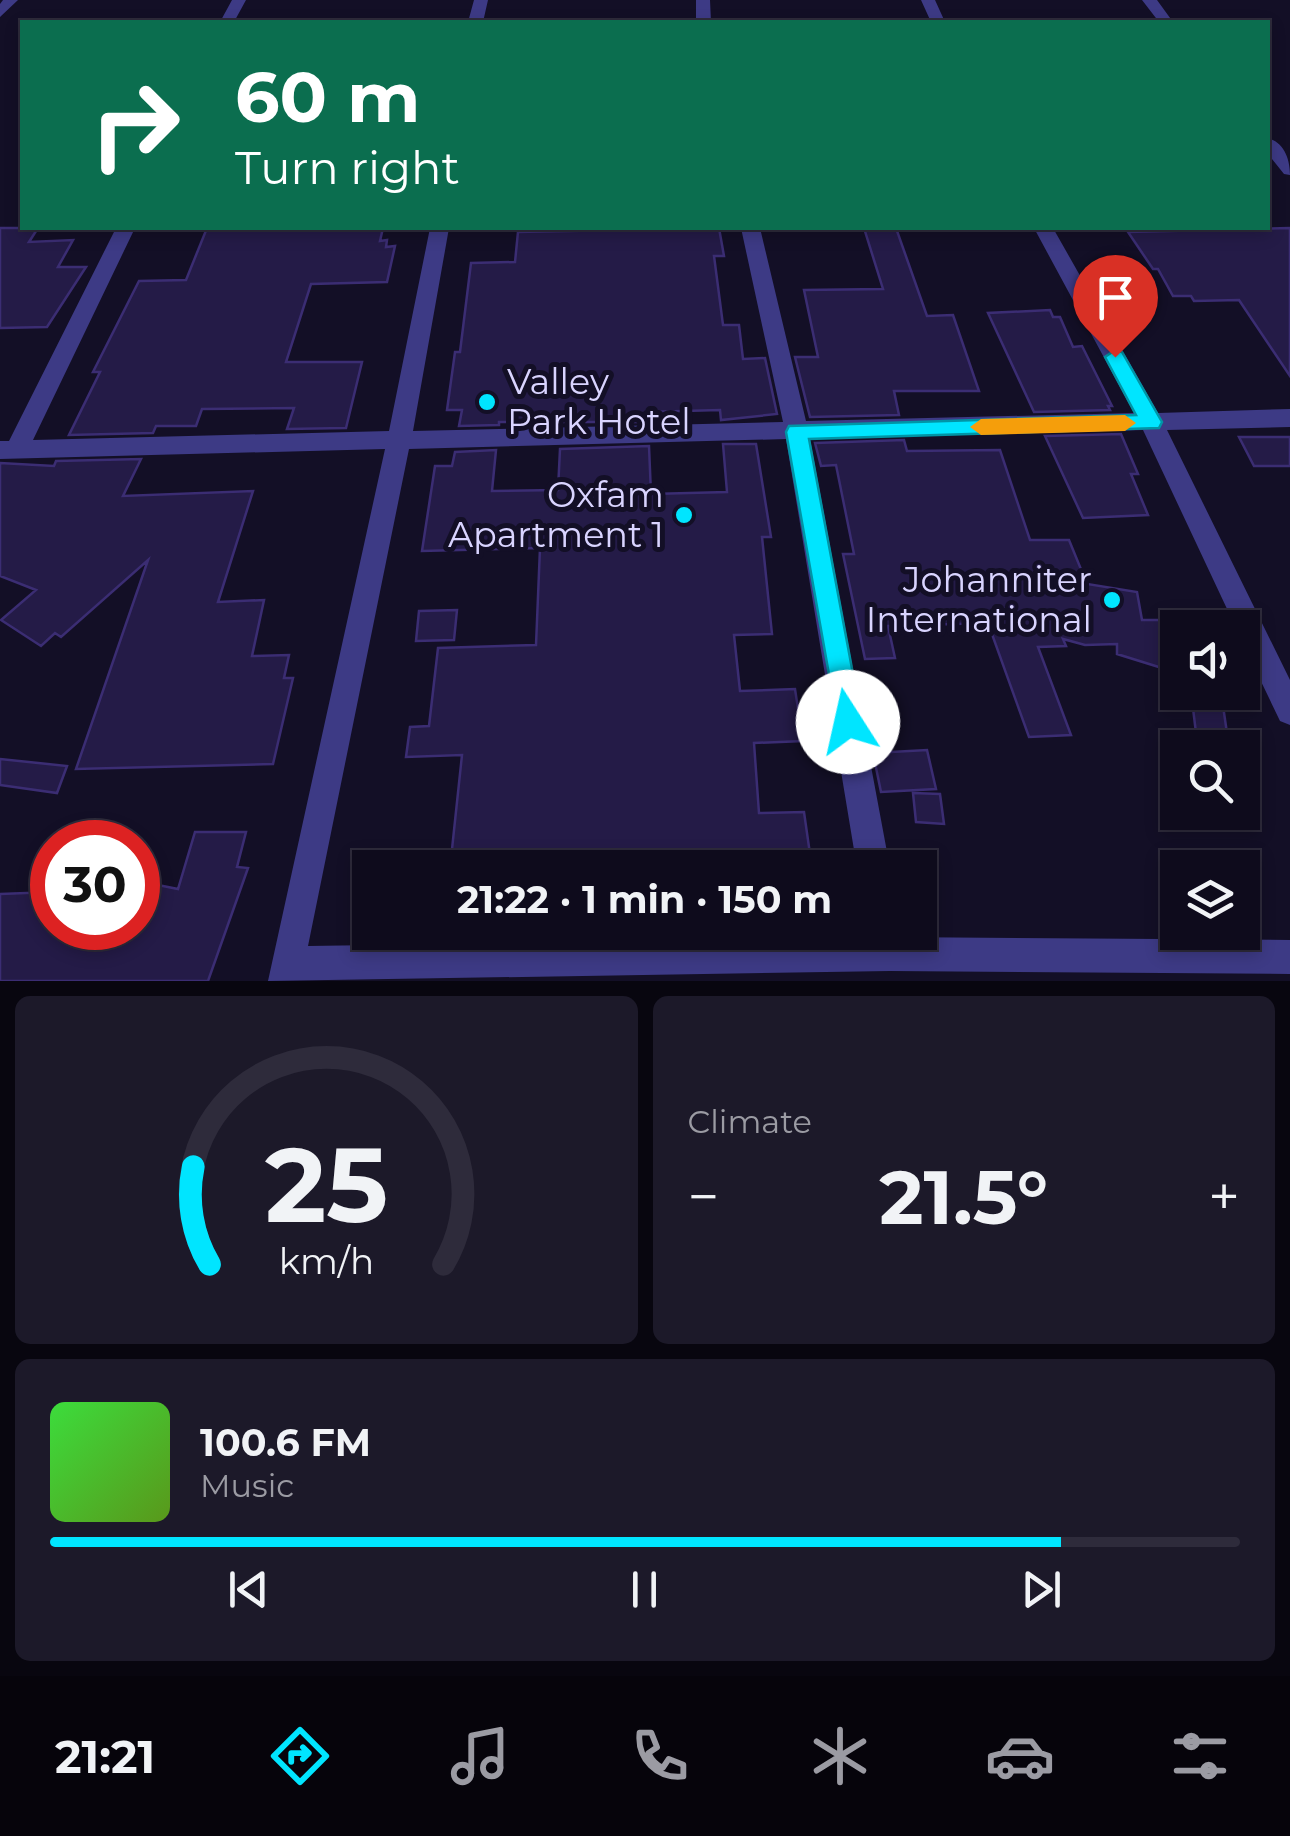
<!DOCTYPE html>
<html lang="en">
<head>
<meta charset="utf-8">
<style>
	body { margin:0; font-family:Montserrat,sans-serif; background:#1c1929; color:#f1f3f6; height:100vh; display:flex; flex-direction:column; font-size:38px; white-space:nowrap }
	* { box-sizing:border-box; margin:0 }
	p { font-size:32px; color:#9b9ba3 }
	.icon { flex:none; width:55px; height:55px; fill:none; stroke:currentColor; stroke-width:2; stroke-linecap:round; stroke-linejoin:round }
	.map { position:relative; height:981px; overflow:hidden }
	.details { display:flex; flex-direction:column; gap:15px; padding:15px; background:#08060f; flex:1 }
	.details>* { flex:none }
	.hud { position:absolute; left:20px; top:20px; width:1250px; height:210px; border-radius:0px; box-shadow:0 5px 15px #0003,0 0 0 2px #2e2b3b; background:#0b6e4f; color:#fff; overflow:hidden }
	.controls { position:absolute; left:1160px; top:610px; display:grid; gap:20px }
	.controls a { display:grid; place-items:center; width:100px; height:100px; border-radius:0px; background:#0e0b1c; box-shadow:0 5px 15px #0003,0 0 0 2px #2e2b3b; font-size:50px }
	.speed { position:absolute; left:30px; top:820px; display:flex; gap:20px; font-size:50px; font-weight:700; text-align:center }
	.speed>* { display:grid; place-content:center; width:130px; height:130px; border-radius:50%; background:#0e0b1c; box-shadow:0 5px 15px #0003,0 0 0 2px #2e2b3b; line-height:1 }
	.speed .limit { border:15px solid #d22; background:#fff; color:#111 }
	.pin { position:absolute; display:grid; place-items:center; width:85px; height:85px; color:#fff; margin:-102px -42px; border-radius:50% 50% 50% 0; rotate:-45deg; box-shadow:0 0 10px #0007 }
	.pin .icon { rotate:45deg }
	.me { position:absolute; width:110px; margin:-55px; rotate:350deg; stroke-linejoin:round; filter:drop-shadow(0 0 8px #0008) }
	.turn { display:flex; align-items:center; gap:35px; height:210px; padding:0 50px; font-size:45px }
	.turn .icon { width:130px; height:130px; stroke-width:2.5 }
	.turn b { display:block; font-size:70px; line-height:85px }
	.big { font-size:75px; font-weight:700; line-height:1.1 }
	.details .widget { flex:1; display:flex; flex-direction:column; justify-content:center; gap:15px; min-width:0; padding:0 35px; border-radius:15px; background:#1c1929 }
	.details .dial { align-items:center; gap:0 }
	.dial svg { height:260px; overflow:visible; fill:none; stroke:#2e2b3b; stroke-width:7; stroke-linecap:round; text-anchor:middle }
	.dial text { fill:#f1f3f6; stroke:none }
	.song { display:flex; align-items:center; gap:30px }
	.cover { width:120px; height:120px; border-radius:15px; background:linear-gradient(135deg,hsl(120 70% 55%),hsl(90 70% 35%)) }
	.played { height:10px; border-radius:5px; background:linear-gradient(90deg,#00e5ff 85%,#2e2b3b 85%) }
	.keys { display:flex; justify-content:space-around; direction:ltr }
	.heat { display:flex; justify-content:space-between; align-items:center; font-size:55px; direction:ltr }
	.details .tiles { flex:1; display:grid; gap:15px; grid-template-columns:1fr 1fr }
	.widget:last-child { grid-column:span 2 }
	.trip { position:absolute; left:352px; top:850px; width:585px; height:100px; border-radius:0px; background:#0e0b1c; box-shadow:0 5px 15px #0003,0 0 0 2px #2e2b3b; font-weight:700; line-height:100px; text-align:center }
	.menu { display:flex; height:160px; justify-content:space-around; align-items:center; background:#06040b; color:#9b9ba3 }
	.menu .icon { width:70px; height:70px }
	.menu .current { color:#00e5ff }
	.menu b { font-size:45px; color:#f1f3f6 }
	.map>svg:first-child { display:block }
	.building { fill:#241b47; stroke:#3b2d73; stroke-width:2.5 }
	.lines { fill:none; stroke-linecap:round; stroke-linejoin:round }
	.minor { fill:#3d3a85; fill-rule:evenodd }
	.route { fill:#00e5ff; stroke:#0095a6; stroke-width:2.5 }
	.slow { fill:#f59e0b }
	.poi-dot { fill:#00e5ff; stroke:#130f26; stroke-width:4 }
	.labels { text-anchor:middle; stroke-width:10; stroke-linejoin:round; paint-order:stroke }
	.poi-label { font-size:35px; fill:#d9d4ff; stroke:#130f26; text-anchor:end }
</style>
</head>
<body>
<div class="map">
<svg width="1290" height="981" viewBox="0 0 1290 981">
	<rect width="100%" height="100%" fill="#130f26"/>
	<path class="building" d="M0 228H38L29 242 73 240 58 267H86L47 327 0 328Z
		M207 228H383L380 241 387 240 386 247 395 246 387 282 311 284 286 362H362L346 428 287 429 294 408 202 409 196 426H156L153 433 69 435 100 372H93L139 281 186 280Z
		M719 228 724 256H714L723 325H739L743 359 765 358 777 414 721 420 720 410 647 412 648 422H499V425L459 426 462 410H447L455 352H460L471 263 515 262 518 232Z
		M864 228H896L927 316 953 315 979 391H894L899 415 810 417 795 357H818L804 290 883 289Z
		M1290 228V376L1239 300 1194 301 1191 296H1173L1158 269H1153L1128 232Z
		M1050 310 1053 317H1060L1073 347 1082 346 1112 406H1108L1110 410 1034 412 988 313Z
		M1121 434 1138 474H1131L1148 515 1083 518 1045 436Z
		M1239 437H1290V466H1254Z
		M904 440 907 451 1000 450 1030 540H1069L1087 584 1137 592 1142 620H1178V673L1117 654V644L1085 645 1063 639 1066 646 1038 647 1071 735 1029 737 988 623 888 626 895 658 865 659 843 554H854L836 465 821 466 815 443Z
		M723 444H756L771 537H762L772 634 734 635 740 691 795 689 803 741 754 743 759 813 804 812 812 868H450L462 755 406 757 410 727 429 726 438 648 536 645 540 548 422 551 435 466H452L455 452 496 450 492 491 558 490 560 449 649 446 651 494 727 492Z
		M141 459 123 496 253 491 218 602 264 600 252 656 289 655 284 678H293L273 764 76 769 148 560 61 637 55 633 41 646 1 620 36 590 0 576V463L54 466 56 461Z
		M457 610 454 640 416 641 419 611Z
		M1222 699 1228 740 1196 733 1192 700Z
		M927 750 936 789 881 792 873 753Z
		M0 759 67 766 57 793 0 785Z
		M913 793 940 794 944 824 916 822Z
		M195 832H246L237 867 248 868 208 981H0V894L52 892V928H138V881L178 889Z"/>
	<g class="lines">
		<path class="minor" d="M3 0H18L0 17V4Z
			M232 0H246L234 22H220Z
			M474 0H488L483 22H468Z
			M696 0H710L711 22H696Z
			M921 0H935L945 22H931Z
			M1142 0H1157L1173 22H1159Z
			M1268 138C1285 143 1290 160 1290 175L1284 174 1268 154Z
			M116 228H135L33 440 389 431 430 228H449L413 431 783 422 741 228H760L806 421 1134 413 1034 228H1053L1158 413 1290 409V427L1167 430 1290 680V725L1280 721 1242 642V628H1236L1143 430 810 439 890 868H857L786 439 409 449 308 946 890 937 1290 940V974L890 971 268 981 385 449 0 459V441H9Z"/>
	</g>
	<path class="route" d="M1115 350 1122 352 1162 422 1159 428 809 439 862 722 858 731 848 735 839 731 786 432 789 426 1136 415 1105 357Z"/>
	<path class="slow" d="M1125 415 1136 423 1125 431 981 435 970 427 981 419Z"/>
	<g class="poi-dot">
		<circle cx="487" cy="402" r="10"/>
		<circle cx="684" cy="515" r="10"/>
		<circle cx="1112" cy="600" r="10"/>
	</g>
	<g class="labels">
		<g class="poi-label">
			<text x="507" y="394" text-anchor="start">Valley<tspan x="507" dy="40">Park Hotel</tspan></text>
			<text x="664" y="507">Oxfam<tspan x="664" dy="40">Apartment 1</tspan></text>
			<text x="1092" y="592">Johanniter<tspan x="1092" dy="40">International</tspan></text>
		</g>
	</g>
</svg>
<div class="controls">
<a><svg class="icon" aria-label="sound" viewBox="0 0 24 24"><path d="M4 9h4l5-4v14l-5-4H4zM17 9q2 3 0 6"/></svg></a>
<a><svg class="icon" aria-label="search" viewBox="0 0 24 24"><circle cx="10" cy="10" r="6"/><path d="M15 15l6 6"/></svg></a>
<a><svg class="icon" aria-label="layers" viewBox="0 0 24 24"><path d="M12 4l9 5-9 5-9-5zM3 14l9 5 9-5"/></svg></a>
</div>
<div class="speed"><div class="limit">30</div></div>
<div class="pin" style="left:1115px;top:357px;background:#d93025"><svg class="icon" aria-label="arrive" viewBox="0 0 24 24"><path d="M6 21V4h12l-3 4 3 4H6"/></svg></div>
<svg class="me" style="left:848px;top:722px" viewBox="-20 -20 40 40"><circle r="19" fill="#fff"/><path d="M0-13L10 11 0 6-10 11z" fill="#00e5ff"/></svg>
<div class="trip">21:22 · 1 min · 150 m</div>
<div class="hud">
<div class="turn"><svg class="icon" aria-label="right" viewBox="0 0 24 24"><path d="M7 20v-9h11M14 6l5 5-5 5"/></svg><div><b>60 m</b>Turn right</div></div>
</div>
</div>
<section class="details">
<div class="tiles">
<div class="widget dial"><svg viewBox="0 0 100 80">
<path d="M14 69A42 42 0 1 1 86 69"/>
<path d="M14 69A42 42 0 0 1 9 39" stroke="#00e5ff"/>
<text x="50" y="56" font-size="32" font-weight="700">25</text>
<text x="50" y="72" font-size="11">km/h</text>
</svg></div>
<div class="widget"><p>Climate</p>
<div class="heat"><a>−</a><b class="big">21.5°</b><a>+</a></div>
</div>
<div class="widget">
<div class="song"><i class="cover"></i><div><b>100.6 FM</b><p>Music</p></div></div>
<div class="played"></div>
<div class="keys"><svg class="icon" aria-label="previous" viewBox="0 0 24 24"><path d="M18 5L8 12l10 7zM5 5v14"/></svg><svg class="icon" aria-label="pause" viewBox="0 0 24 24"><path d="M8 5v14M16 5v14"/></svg><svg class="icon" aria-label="next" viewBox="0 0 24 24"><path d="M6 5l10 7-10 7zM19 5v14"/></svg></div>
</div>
</div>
</section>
<nav class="menu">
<b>21:21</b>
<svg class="icon current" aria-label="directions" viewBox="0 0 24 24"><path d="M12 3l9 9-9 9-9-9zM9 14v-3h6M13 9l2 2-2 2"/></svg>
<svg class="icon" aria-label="music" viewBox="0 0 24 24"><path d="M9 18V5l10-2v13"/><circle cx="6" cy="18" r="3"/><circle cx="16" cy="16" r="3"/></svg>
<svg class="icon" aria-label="phone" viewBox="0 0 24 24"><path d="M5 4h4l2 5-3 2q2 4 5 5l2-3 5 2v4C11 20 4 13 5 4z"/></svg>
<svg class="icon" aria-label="climate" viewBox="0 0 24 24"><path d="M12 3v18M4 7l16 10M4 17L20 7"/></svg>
<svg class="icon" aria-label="car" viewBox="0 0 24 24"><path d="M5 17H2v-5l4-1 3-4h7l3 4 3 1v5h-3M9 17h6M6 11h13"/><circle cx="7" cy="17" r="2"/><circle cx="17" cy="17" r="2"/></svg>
<svg class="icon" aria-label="filters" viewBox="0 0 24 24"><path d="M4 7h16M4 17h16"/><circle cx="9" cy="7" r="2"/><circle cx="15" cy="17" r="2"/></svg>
</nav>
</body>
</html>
